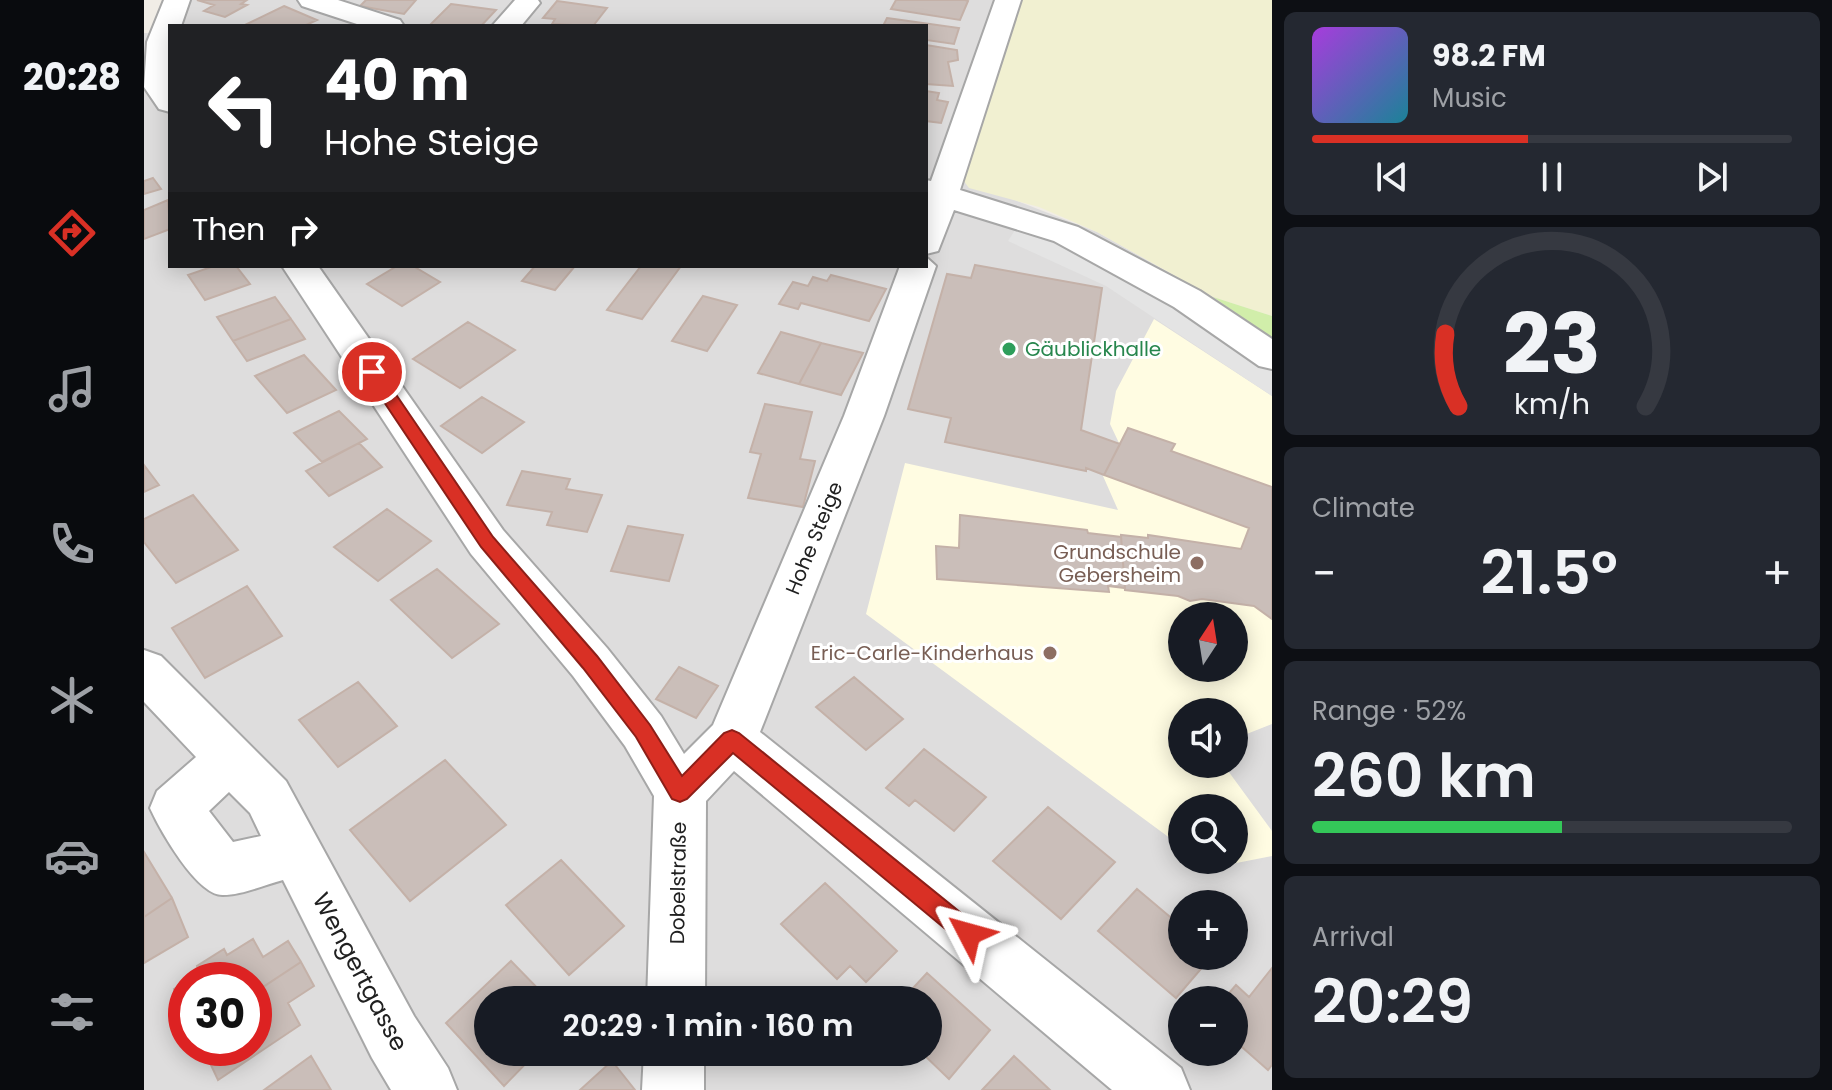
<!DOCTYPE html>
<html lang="en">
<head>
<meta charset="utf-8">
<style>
	body { margin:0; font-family:Poppins,sans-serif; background:#242831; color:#f1f3f6; height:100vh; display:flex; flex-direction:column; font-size:30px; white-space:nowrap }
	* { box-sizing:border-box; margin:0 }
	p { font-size:26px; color:#9ea1a6 }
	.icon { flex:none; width:44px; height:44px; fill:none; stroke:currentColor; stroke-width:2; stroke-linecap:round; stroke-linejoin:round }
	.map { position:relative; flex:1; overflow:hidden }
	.drawer { display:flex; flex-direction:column; gap:12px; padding:12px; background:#0d0f14; width:560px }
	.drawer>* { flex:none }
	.hud { position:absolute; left:24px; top:24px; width:760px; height:244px; border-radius:0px; box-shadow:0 4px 20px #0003; background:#202124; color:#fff; overflow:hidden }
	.needle { width:52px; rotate:12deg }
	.fabs { position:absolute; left:1024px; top:602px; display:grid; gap:16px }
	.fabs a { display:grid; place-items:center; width:80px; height:80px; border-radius:50%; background:#171b24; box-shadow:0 4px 20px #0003; font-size:40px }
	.speed { position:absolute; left:24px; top:962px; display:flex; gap:16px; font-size:40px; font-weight:700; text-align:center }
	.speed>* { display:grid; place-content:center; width:104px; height:104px; border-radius:50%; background:#171b24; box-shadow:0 4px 20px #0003; line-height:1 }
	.speed .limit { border:12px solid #d22; background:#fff; color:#111 }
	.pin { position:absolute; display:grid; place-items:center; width:68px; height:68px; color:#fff; margin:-34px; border:4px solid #fff; border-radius:50%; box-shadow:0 2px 8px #0007 }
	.me { position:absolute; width:88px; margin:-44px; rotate:309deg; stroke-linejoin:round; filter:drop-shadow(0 0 6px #0008) }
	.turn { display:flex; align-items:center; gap:28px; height:168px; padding:0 24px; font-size:36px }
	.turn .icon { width:104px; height:104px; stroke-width:2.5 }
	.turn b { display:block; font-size:56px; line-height:68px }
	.then { display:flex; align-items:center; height:76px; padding:0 24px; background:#0003; gap:16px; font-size:30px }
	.big { font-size:60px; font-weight:600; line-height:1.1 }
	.drawer .tile { flex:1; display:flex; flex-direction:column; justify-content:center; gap:12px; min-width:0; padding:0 28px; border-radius:12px; background:#242831 }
	.drawer .dial { align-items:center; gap:0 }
	.dial svg { height:208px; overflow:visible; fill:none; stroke:#363941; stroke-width:7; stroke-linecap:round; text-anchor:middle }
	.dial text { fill:#f1f3f6; stroke:none }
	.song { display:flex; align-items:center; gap:24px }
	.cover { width:96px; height:96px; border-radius:12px; background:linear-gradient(135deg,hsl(280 70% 55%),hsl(190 70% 35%)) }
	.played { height:8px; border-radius:4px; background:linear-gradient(90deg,#d93025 45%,#363941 45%) }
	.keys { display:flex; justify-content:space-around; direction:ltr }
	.heat { display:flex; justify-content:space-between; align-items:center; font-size:44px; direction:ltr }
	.charge { height:12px; border-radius:6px; background:linear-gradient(90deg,#34c759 52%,#363941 0) }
	.trip { position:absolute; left:330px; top:986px; width:468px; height:80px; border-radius:40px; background:#171b24; box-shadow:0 4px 20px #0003; font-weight:600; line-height:80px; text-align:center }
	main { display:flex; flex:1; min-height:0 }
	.dock { display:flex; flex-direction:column; width:144px; justify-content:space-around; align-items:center; background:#090b0e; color:#9ea1a6 }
	.dock .icon { width:56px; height:56px }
	.dock .current { color:#d93025 }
	.dock b { font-size:36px; color:#f1f3f6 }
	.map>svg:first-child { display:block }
	.residential { fill:#dedddd; fill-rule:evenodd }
	.education { fill:#fffce2; fill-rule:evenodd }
	.farmland { fill:#f1f0d1 }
	.grass { fill:#d1eeaa }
	.parking { fill:#e4e4e4 }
	.building { fill:#cabeb9; stroke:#c4b1a8; stroke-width:2 }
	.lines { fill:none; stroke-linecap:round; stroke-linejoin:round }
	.minor-casing { stroke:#a7a7a7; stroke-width:4 }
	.minor { fill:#fff; fill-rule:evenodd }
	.route { fill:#d93025; stroke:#8d1f18; stroke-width:2 }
	.leisure-dot { fill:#2e9e5b; stroke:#fff; stroke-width:3 }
	.education-dot { fill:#8d6e63; stroke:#fff; stroke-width:3 }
	.labels { text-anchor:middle; stroke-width:6; stroke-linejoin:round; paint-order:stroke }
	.leisure-label { font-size:20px; fill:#27864d; stroke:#fff; text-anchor:start }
	.street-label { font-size:20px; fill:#202020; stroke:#fff }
	.education-label { font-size:20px; fill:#785e54; stroke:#fff; text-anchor:end }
	.near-street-label { font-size:24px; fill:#202020; stroke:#fff }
</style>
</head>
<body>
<main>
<nav class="dock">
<b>20:28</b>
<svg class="icon current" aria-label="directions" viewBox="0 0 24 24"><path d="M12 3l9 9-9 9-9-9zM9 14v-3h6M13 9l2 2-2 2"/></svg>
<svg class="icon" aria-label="music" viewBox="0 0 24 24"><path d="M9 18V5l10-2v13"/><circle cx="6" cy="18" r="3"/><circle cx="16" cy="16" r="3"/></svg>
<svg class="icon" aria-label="phone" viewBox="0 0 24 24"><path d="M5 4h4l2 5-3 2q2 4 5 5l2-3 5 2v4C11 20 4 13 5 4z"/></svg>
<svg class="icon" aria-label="climate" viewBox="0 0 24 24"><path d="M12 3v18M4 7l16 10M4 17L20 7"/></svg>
<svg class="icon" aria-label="car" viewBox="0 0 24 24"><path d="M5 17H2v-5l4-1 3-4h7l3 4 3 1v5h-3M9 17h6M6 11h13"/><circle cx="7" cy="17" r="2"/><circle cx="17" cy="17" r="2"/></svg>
<svg class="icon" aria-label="filters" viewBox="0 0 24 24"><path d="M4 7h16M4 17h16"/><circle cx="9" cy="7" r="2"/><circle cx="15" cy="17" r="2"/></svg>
</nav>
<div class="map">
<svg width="1128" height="1090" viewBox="0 0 1128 1090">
	<rect width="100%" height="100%" fill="#f1ede6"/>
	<path class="residential" d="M45 0H877L819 180 953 232 1069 297 1128 338V1090H0V33H26V266H782V26H36ZM1038 616H1090V668H1038ZM1038 712H1090V764H1038ZM1038 808H1090V860H1038ZM1038 904H1090V956H1038ZM42 980H110V1048H42ZM344 1000H784V1052H344ZM1038 1000H1090V1052H1038Z"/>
	<path class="education" d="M1010 319 1128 396V724L1090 739V712H1038V764H1079L1128 831V856L1067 868 1055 860H1090V808H1038V847L722 614 761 463 974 510 959 476 975 443 966 424 972 391ZM1038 616H1090V668H1038Z"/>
	<path class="farmland" d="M877 0H1128V316L1069 297 953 232 895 207 825 188 819 180Z"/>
	<path class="grass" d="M1069 297 1128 316V338Z"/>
	<path class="parking" d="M875 224 916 239 1035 304 1128 366V396L962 286 864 241Z"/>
	<path class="building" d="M53 0H103L97 4 103 5 81 17 60 11 70 5Z
		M222 0H272L260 14 216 6Z
		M752 0H821L824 1 816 20 747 9Z
		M413 1 463 8 449 26 408 24 411 19 399 18Z
		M307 4 352 10 337 26H285Z
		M140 6 173 20 160 26H99Z
		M743 18 815 28 810 44 782 40V26H739Z
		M782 45 813 50 814 60 804 62 809 86 782 84Z
		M782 91 795 93 793 100 804 102 797 123 782 121Z
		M9 178 17 189 0 194V181Z
		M24 200 26 229 0 239V210Z
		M831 265 958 288 937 430 976 444 960 475 942 468V471L801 442 807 418 764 409 803 274 827 278Z
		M70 266H92L106 284 61 300 44 275Z
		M253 266H269L296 282 258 306 223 284Z
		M391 266H431L411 290 378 281Z
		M497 266H537L498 319 463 310Z
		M687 275 742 289 725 321 657 303 654 309 635 304 649 282 664 286 669 277 683 281Z
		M559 296 593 305 563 351 528 341Z
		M131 297 147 319 89 341 73 317Z
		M147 319 161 339 103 361 89 341Z
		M324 322 371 350 316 388 269 359Z
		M637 332 677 343 655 384 614 373Z
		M677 343 719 353 697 395 655 384Z
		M160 355 192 390 143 413 111 376Z
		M338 397 380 422 338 453 297 426Z
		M621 404 668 412 656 459 671 461 659 507 604 498 617 454 606 452Z
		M195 411 223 439 178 462 150 433Z
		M984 428 1031 444 1027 451 1128 487V619L1110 606 1058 599 1046 601 1034 596 981 590 977 535 1004 538V535L1097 549 1105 528 960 475Z
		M215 443 238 467 185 496 162 471Z
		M0 465 15 485 0 492Z
		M378 471 426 479 422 489 458 495 443 532 403 525 408 512 363 505Z
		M49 495 94 550 32 583 0 542V519Z
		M243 509 287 541 234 581 190 547Z
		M816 515 943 530 944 533 977 537 981 588 964 586 965 592 793 579 792 546 815 548Z
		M484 526 539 535 525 581 467 571Z
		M293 569 355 624 308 658 247 600Z
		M103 586 138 636 61 678 28 628Z
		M535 667 574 686 552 718 512 699Z
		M710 677 759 719 722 750 672 707Z
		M214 682 253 726 194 767 155 720Z
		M780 749 842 797 810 831 771 800 765 806 742 788Z
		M301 760 362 825 266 901 206 830Z
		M904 807 971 862 917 919 849 861Z
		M0 852 28 898 0 917Z
		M417 860 480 926 425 975 362 905Z
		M681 883 753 951 722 982 706 966 693 979 637 924Z
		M993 889 1038 927V956H1068L1032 998 954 931Z
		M28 898 44 937 0 963V917Z
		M109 939 119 957 144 941 157 962 110 993V980H44L55 973 53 966 80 949 83 955Z
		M367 961 405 1000H344V1052H393L360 1086 302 1023Z
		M157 962 170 986 144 1003 156 1025 74 1080 59 1048H110V993Z
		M1128 968V1065L1124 1070 1090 1040V1000H1079L1092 985 1105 997Z
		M783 973 846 1030 805 1079 777 1052H784V1000H758Z
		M42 981V1013L30 989Z
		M167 1056 187 1090H120Z
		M870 1056 906 1090H838Z
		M468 1061 491 1090H436Z"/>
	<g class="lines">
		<g class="minor-casing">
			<path id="minor" d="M20 0H46L37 26H26V112L15 109 0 87 3 42Z
				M154 0H194L256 20 260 26H219L158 6Z
				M371 0H394L396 3 377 26H348Z
				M851 0H877L816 190 934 227 1056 291 1128 339V369L1115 366 1030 307 910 241 810 210 794 251 782 254V180L787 181Z
				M782 257 792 266 740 416 616 732 1037 1068 1046 1090H968L590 771 562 801 561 1000H503L510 796 481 746 429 676 327 554 138 266H174L359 530 463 648 517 716 540 754 569 725 700 416 756 266H782Z
				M0 650 17 656 142 781 270 1016 304 1068 313 1090H247L228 1058 139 880C120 885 98 895 79 895 53 896 16 830 6 808L13 791 52 757 0 702ZM85 792 106 813 117 836 89 842 65 811Z
				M500 1052H560V1090H498Z"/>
		</g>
		<use href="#minor" class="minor"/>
	</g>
	<path class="route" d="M228 366 234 368 349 537 453 656 506 725 538 776 580 733 588 730 595 733 833 926 837 934 833 942 825 946 817 942 589 753 543 799 536 802 528 799 492 737 439 668 337 547 220 372Z"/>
	<circle class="leisure-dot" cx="865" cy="349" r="8"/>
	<g class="education-dot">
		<circle cx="1053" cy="563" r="8"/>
		<circle cx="906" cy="653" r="8"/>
	</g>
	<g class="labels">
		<g class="leisure-label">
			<text x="881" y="356">Gäublickhalle</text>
		</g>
		<g class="street-label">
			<text transform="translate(670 538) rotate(-68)" y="7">Hohe Steige</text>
			<text transform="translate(534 883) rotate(-89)" y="7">Dobelstraße</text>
		</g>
		<g class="education-label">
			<text x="1037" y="559">Grundschule<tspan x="1037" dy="23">Gebersheim</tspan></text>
			<text x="890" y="660">Eric-Carle-Kinderhaus</text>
		</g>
		<g class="near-street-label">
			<text transform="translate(216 972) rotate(62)" y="8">Wengertgasse</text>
		</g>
	</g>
</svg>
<div class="fabs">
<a><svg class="needle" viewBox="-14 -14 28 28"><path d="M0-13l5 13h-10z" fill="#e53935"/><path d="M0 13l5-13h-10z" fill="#9ea1a6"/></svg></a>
<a><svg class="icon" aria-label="sound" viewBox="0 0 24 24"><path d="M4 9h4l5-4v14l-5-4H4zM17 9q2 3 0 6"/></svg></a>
<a><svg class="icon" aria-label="search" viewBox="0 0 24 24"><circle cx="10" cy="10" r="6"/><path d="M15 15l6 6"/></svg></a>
<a>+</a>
<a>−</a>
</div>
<div class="speed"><div class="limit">30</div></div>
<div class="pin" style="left:228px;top:372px;background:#d93025"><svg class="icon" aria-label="arrive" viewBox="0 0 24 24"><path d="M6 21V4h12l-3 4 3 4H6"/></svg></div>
<svg class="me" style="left:825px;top:934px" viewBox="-20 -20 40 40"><path d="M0-17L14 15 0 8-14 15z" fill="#d93025" stroke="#fff" stroke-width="4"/></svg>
<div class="trip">20:29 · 1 min · 160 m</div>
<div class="hud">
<div class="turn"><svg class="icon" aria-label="left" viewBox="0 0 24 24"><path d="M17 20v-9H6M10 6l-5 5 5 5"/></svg><div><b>40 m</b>Hohe Steige</div></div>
<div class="then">Then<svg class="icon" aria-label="right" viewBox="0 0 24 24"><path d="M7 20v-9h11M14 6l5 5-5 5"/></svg></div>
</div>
</div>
<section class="drawer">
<div class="tile">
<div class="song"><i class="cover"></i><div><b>98.2 FM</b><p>Music</p></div></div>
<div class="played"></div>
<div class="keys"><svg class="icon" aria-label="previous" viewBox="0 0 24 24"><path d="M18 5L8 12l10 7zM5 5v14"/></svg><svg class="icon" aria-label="pause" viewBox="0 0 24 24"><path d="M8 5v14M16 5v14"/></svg><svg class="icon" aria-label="next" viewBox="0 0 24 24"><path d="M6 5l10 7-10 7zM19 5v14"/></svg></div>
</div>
<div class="tile dial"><svg viewBox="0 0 100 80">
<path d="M14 69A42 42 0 1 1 86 69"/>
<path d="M14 69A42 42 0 0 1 9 41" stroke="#d93025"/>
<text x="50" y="56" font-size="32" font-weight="700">23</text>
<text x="50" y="72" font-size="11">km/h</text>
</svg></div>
<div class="tile"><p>Climate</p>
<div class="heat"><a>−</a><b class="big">21.5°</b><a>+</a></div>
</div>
<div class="tile"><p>Range · 52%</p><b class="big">260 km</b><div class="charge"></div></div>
<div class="tile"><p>Arrival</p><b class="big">20:29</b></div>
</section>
</main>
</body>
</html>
